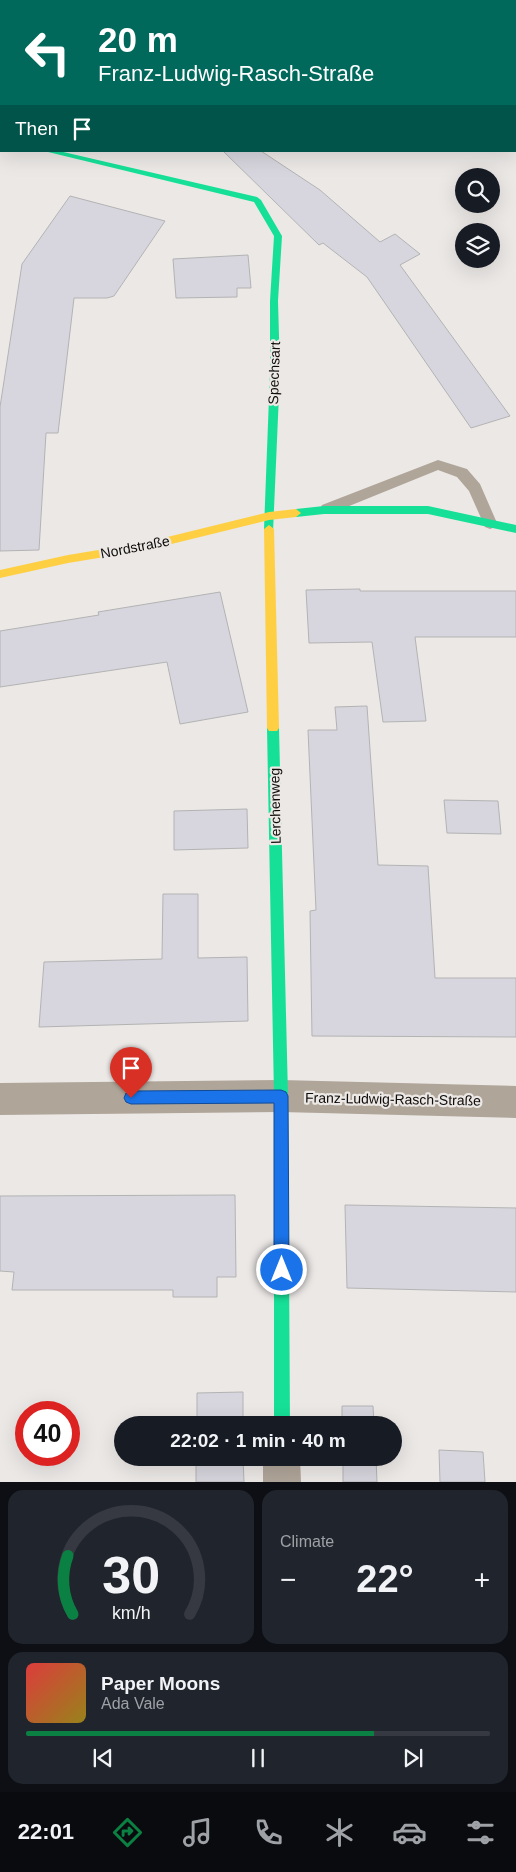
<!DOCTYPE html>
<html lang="en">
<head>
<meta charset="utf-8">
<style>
	body { margin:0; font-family:Arial,sans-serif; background:#20242c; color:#f1f3f6; height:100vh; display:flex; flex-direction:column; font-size:19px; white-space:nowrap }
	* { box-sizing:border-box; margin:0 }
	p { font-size:16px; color:#9ea1a6 }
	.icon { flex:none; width:28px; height:28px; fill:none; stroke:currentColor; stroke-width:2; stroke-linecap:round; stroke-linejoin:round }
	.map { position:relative; height:1482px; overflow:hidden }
	.drawer { display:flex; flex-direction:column; gap:8px; padding:8px; background:#0d0f14; flex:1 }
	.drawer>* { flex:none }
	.banner { position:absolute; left:0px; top:0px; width:516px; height:152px; box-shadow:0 5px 20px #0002; background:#00695c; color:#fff; overflow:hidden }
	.tools { position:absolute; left:455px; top:168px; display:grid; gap:10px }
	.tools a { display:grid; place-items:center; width:45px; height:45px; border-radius:50%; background:#171b24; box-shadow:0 5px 20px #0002; font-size:25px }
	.speed { position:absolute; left:15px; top:1401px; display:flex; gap:10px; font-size:25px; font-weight:700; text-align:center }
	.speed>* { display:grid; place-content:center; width:65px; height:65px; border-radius:50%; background:#171b24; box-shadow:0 5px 20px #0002; line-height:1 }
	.speed .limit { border:8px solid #d22; background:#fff; color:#111 }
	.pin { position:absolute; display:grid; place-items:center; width:42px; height:42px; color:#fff; margin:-51px -21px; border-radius:50% 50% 50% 0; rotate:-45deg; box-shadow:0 0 5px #0007 }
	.pin .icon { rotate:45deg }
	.me { position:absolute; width:55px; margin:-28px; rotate:0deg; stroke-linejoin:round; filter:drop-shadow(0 0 4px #0008) }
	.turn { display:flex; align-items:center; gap:18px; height:105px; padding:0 15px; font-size:22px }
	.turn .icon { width:65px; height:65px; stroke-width:2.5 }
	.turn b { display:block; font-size:35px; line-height:42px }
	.then { display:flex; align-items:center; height:48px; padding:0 15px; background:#0003; gap:10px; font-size:19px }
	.big { font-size:38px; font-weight:700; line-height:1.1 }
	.drawer .tile { flex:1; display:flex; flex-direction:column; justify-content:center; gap:8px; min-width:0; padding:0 18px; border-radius:15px; background:#20242c }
	.drawer .dial { align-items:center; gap:0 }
	.dial svg { height:130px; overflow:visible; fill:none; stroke:#363941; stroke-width:7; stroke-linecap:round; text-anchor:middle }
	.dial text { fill:#f1f3f6; stroke:none }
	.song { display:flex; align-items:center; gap:15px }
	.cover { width:60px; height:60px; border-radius:8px; background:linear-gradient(135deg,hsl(0 70% 55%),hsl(50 70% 35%)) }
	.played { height:5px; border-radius:2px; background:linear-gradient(90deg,#0b8043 75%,#363941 75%) }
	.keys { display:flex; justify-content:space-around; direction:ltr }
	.heat { display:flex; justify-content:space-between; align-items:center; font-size:28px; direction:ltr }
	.drawer .tiles { flex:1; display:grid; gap:8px; grid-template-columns:1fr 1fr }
	.tile:last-child { grid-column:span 2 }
	.trip { position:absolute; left:114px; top:1416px; width:288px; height:50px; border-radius:25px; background:#171b24; box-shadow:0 5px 20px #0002; font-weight:700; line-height:50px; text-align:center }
	.dock { display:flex; height:80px; justify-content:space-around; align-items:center; background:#090b0e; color:#9ea1a6 }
	.dock .icon { width:35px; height:35px }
	.dock .selected { color:#0b8043 }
	.dock b { font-size:22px; color:#f1f3f6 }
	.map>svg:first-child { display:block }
	.green { fill:#f1dac1 }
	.building { fill:#d7d6de; stroke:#b4b3b3 }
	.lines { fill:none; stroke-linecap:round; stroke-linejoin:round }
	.lane { fill:#b0a599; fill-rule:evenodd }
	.street { fill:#b0a599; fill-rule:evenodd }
	.fast { fill:#16e098; fill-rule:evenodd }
	.slow { fill:#ffcf43; fill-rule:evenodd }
	.route { fill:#1a73e8; stroke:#114b97 }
	.labels { text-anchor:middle; stroke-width:4.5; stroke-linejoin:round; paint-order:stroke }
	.street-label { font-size:14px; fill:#0d0c0b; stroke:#ece8e5 }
</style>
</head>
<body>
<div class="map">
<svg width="516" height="1482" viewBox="0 0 516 1482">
	<rect width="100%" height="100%" fill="#ebe8e6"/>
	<path class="green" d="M182 0H516V86L515 1Z"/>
	<path class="building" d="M223 151H261L320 190 380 242 395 234 420 254 400 265 510 416 471 428 367 277 323 243 319 245Z
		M70 196 165 221 114 296 107 298H74L58 433H46L39 550 0 551V407L22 264Z
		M248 255 251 288H237V297L176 298 173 259Z
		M360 589V591H516V637H415L426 721 383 722 372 642 309 643 306 590Z
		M220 592 248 712 180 724 167 662 0 687V631L99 615 98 612Z
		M367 706 378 865 428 866 435 978H516V1037L312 1036 310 911 316 910 308 730H337L335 707Z
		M444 800 498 801 501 834 447 833Z
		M247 809 248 848 174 850V811Z
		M163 894H198V958L247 957 248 1021 39 1027 44 962 162 959Z
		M235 1195 236 1277H217V1297H173V1290H12L14 1272 0 1271V1196Z
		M345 1205 516 1208V1292L347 1288Z
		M243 1392V1425H197V1393Z
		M342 1406H373L374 1425H342Z
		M439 1450 483 1452 485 1482H440Z
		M196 1458H243L244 1482H196Z
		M343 1458H376L377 1482H343Z"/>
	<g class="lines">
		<path class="lane" d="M515 121H516V128H515Z
			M438 460 467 469 480 484 497 523 495 527 490 529 485 527 469 491 457 477 438 470 332 513 327 514 322 513 320 509 322 505Z"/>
		<path class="street" d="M0 134H1V146H0Z
			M281 1080 516 1086V1118L281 1112 0 1115V1083Z
			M263 1458H300L301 1482H263Z"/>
		<path class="fast" d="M44 151H59L257 197 261 200 282 236 278 301 280 371 273 532 269 533 264 529 270 371V301L274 236 254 202Z
			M324 506H428L516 525V533L428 514H324L296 517 291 513 296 509Z
			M273 723 277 725 279 728 288 1096 290 1425H274V1096L267 728 269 725Z"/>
		<path class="slow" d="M296 509 301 513 296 517 269 520 147 550 68 563 0 578V570L68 555 147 542 269 512Z
			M269 525 274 529 279 728 277 731H269L267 728 264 529Z"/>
	</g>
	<path class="route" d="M281 1090 286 1092 288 1096 289 1270 287 1275 282 1278 276 1275 274 1270V1103L131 1104 126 1102 124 1098 126 1093 131 1091Z"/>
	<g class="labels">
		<g class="street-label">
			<text transform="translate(274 373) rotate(-88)" y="5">Spechsart</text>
			<text transform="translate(135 547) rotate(-11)" y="5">Nordstraße</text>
			<text transform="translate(275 806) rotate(-91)" y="5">Lerchenweg</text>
			<text transform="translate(393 1099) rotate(1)" y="5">Franz-Ludwig-Rasch-Straße</text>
		</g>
	</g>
</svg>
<div class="tools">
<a><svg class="icon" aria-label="search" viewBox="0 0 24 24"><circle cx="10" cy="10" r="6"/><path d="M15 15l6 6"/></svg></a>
<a><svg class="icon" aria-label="layers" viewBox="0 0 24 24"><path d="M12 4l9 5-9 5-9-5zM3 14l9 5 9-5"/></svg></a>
</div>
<div class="speed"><div class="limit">40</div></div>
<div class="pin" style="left:131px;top:1098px;background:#d93025"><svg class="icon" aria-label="arrive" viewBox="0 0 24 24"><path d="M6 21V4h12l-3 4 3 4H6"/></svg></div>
<svg class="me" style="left:282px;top:1270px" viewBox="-20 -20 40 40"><circle r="17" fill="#1a73e8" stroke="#fff" stroke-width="3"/><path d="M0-11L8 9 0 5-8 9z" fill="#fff"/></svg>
<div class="trip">22:02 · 1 min · 40 m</div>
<div class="banner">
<div class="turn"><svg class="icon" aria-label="left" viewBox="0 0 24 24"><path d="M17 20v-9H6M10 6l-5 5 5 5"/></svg><div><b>20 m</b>Franz-Ludwig-Rasch-Straße</div></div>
<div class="then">Then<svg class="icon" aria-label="arrive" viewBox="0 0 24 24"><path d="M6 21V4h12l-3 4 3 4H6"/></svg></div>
</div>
</div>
<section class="drawer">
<div class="tiles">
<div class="tile dial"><svg viewBox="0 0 100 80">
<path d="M14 69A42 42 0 1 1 86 69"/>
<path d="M14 69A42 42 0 0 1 11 33" stroke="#0b8043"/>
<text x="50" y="56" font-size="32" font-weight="700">30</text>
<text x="50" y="72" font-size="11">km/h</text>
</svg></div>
<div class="tile"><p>Climate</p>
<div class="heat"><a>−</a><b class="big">22°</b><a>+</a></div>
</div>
<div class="tile">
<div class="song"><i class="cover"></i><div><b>Paper Moons</b><p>Ada Vale</p></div></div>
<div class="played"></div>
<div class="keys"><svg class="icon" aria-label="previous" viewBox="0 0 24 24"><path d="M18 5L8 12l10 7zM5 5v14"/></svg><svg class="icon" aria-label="pause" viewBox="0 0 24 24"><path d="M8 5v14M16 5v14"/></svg><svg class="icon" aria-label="next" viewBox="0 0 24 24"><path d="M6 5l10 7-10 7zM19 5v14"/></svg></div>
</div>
</div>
</section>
<nav class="dock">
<b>22:01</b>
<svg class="icon selected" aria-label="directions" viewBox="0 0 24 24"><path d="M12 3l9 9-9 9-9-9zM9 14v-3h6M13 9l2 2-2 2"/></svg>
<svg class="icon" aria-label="music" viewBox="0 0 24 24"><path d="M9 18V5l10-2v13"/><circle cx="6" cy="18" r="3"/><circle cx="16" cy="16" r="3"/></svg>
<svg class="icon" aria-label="phone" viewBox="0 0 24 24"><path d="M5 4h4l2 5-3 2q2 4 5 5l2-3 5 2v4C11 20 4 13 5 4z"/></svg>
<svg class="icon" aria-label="climate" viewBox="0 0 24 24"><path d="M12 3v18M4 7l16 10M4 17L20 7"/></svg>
<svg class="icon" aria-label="car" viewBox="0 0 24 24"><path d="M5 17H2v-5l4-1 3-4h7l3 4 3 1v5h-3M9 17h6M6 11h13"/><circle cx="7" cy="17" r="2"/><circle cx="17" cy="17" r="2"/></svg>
<svg class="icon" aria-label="filters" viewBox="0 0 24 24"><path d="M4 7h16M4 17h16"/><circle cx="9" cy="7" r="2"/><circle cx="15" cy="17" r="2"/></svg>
</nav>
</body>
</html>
